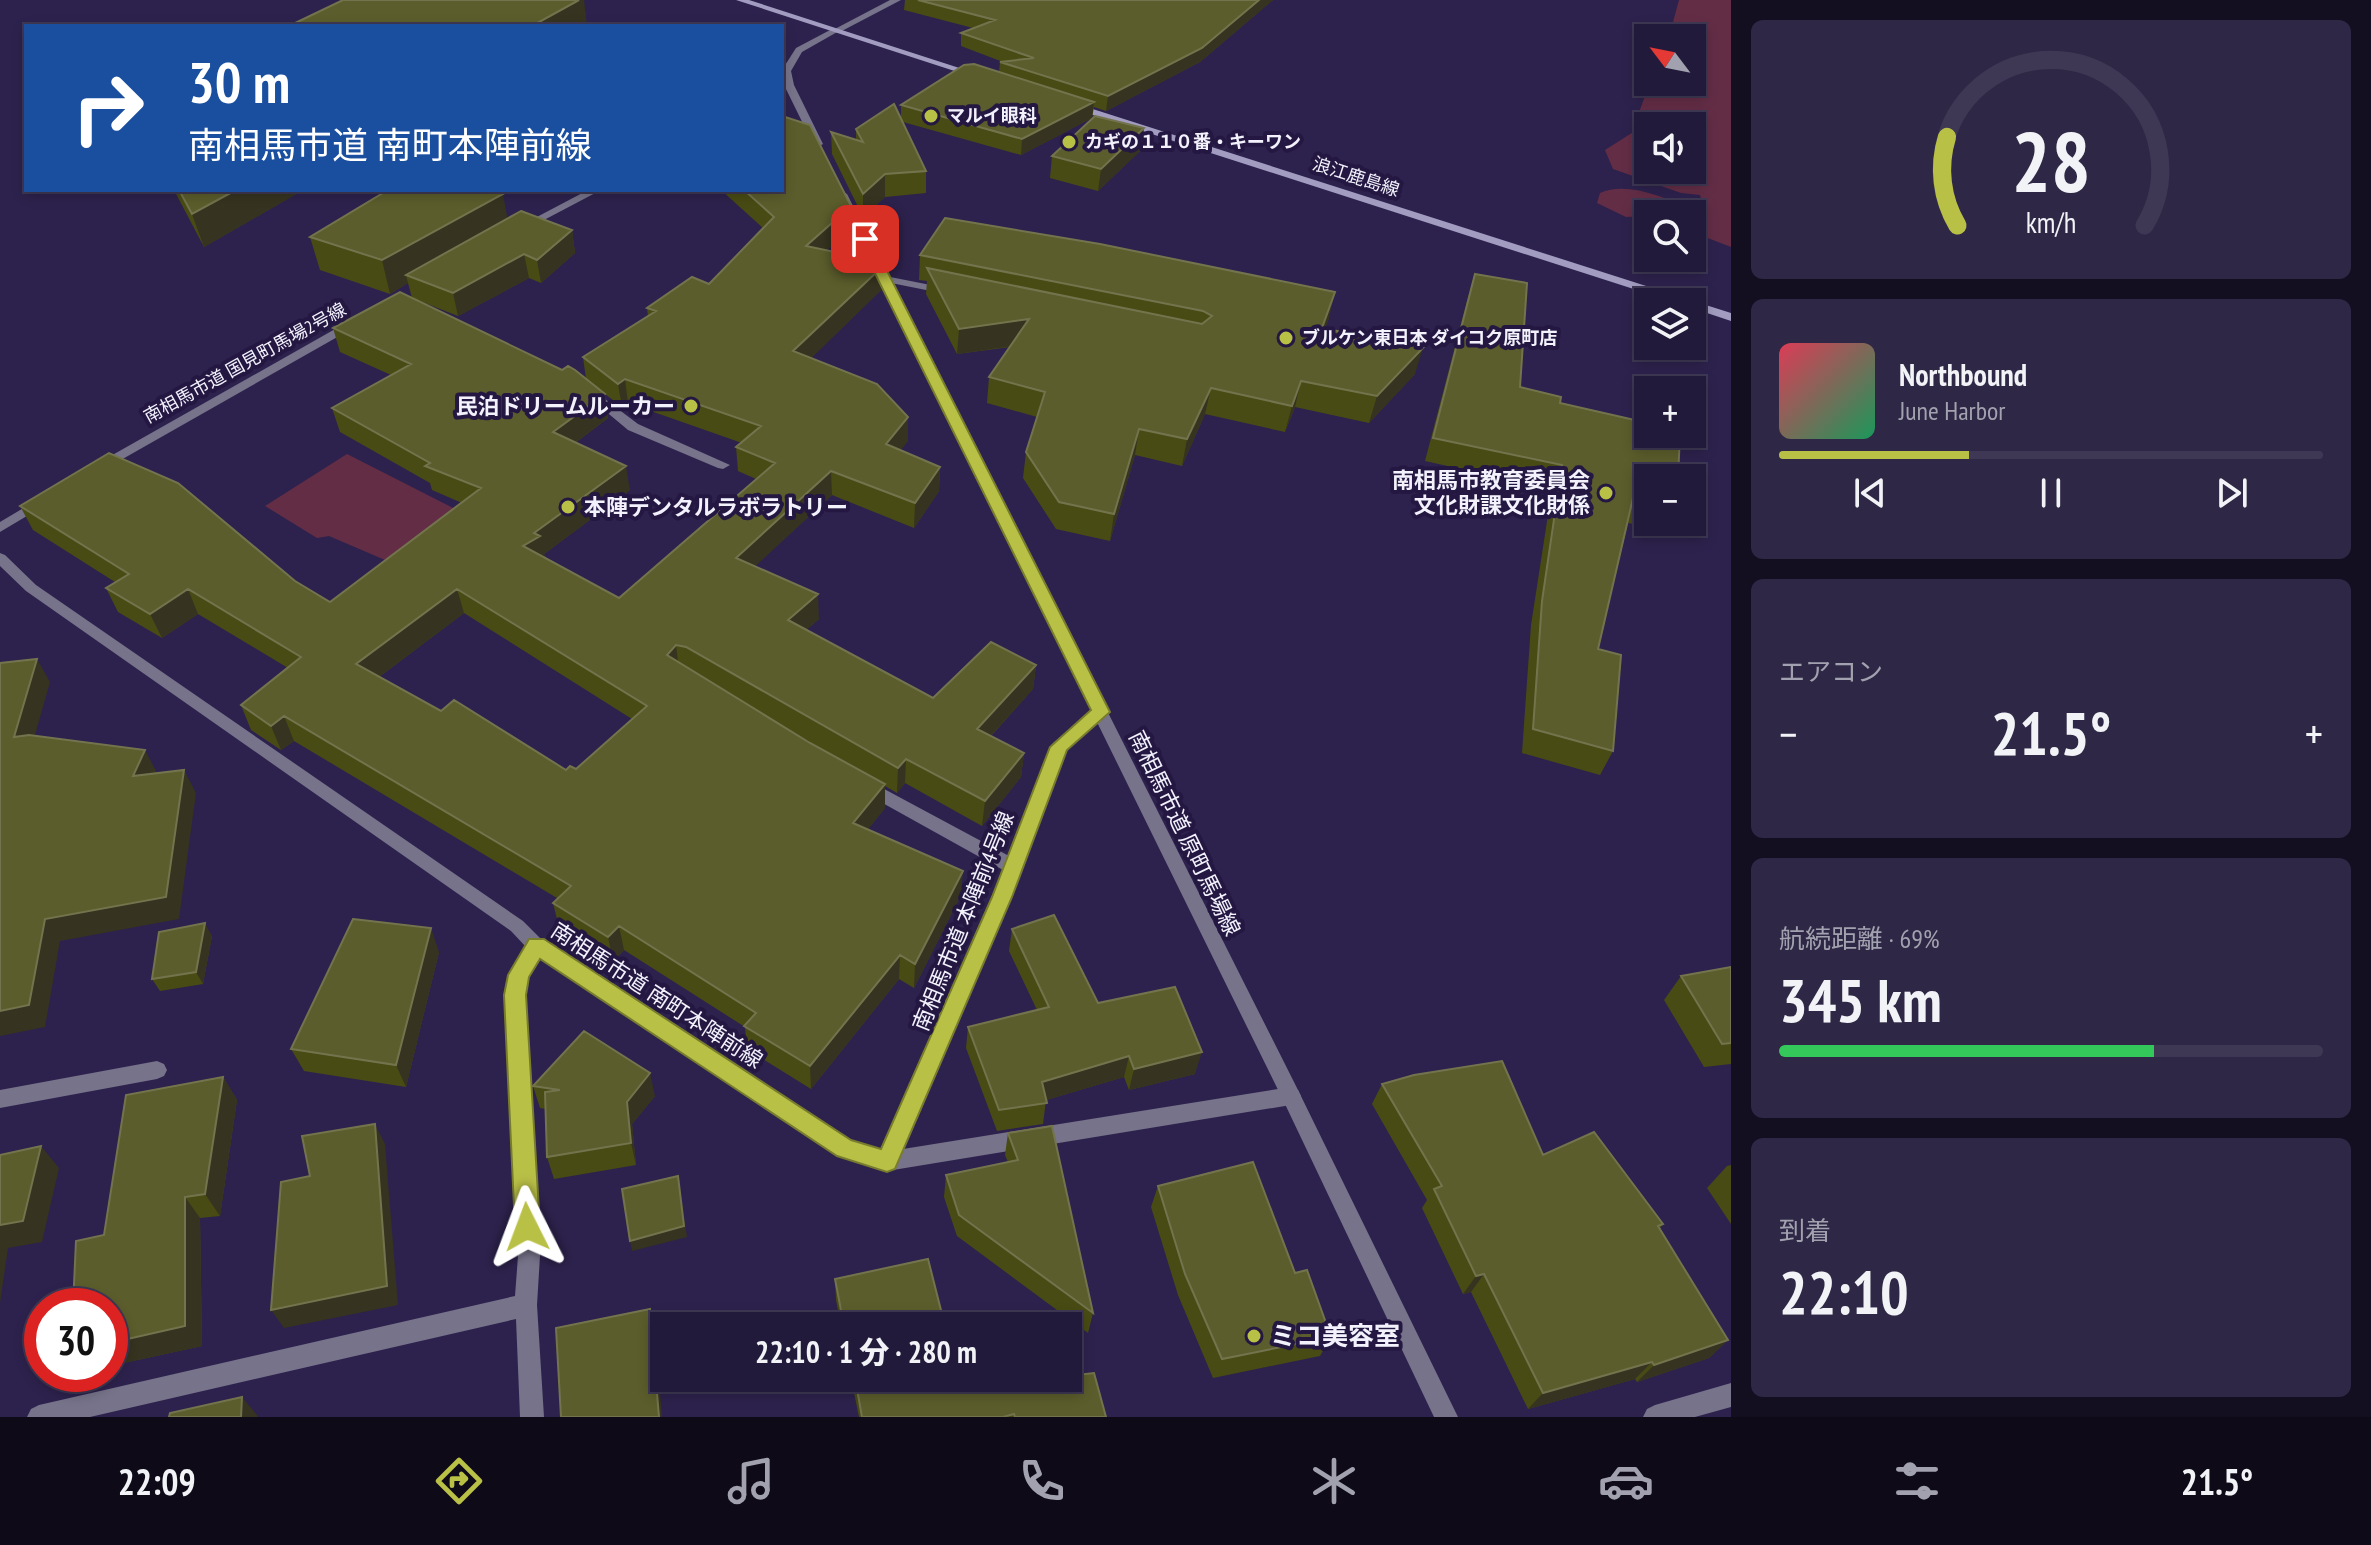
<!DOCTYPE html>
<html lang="ja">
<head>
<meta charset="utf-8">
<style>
	body { margin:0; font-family:"PT Sans Narrow","Noto Sans JP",sans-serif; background:#2e2745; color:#f1f3f6; height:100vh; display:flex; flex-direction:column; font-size:30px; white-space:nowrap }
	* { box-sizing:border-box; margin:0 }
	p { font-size:26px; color:#a2a1af }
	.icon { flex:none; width:44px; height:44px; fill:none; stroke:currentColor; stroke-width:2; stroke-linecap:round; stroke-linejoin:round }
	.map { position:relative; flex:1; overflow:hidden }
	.side { display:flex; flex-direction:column; gap:20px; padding:20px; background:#130e20; width:640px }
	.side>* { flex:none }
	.hud { position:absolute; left:24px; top:24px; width:760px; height:168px; border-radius:0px; box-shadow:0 4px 12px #0003,0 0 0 2px #3f3854; background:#1a4fa0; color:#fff; overflow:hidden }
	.needle { width:52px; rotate:302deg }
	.fabs { position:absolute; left:1634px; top:24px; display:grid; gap:16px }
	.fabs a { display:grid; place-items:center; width:72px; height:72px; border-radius:0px; background:#221a3a; box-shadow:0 4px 12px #0003,0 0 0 2px #3f3854; font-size:40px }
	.speed { position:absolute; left:24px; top:1288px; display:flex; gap:16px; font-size:40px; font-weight:700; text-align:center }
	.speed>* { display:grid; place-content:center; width:104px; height:104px; border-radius:50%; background:#221a3a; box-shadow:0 4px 12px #0003,0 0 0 2px #3f3854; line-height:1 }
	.speed .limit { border:12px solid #d22; background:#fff; color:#111 }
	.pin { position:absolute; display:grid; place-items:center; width:68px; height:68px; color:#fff; margin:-34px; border-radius:16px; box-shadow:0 4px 12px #0006 }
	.me { position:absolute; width:88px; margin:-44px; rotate:357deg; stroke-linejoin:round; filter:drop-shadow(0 0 6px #0008) }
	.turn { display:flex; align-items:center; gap:28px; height:168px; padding:0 32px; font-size:36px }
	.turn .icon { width:104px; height:104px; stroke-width:2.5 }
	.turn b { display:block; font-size:56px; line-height:68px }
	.big { font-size:60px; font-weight:800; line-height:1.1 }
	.side .tile { flex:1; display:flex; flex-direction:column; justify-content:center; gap:12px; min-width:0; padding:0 28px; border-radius:12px; background:#2e2745 }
	.side .dial { align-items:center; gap:0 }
	.dial svg { height:208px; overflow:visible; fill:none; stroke:#3f3854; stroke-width:7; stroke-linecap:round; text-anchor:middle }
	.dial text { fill:#f1f3f6; stroke:none }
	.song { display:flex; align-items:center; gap:24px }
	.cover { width:96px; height:96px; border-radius:12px; background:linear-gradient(135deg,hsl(350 70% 55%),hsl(150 70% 35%)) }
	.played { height:8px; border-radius:4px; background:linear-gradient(90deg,#b9c046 35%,#3f3854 35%) }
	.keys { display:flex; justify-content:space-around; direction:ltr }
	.heat { display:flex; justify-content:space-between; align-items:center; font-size:44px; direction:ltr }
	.charge { height:12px; border-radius:6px; background:linear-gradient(90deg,#34c759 69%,#3f3854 0) }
	.trip { position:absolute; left:650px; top:1312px; width:432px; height:80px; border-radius:0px; background:#221a3a; box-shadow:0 4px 12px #0003,0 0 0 2px #3f3854; font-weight:800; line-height:80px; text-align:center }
	.menu { display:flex; height:128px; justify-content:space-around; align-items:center; background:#0e0a17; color:#a2a1af }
	.menu .icon { width:56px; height:56px }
	.menu .current { color:#b9c046 }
	.menu b { font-size:36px; color:#f1f3f6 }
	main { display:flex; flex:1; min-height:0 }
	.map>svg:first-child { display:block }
	.green { fill:#632d46; fill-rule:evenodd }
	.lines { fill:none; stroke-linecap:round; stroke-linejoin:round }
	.minor { fill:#77738a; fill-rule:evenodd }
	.tertiary { fill:#77738a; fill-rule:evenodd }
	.secondary { fill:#a29cc0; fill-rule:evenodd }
	.wall { fill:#494b14; fill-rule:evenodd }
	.shaded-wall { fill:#363320 }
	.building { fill:#5b5d2c; stroke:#73744d; stroke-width:2; fill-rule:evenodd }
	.route { fill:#b9c046; stroke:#787d2e; stroke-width:2 }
	.poi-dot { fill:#b9c046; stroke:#241842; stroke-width:3 }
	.labels { text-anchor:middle; stroke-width:8; stroke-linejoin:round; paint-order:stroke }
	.far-poi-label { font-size:18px; font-weight:bold; fill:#f2f1fc; stroke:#241842; text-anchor:start }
	.far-street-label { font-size:18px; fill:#f2f1fc; stroke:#241842 }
	.poi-label { font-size:22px; font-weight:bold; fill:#f2f1fc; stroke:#241842; text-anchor:end }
	.street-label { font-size:22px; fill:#f2f1fc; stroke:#241842 }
	.near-poi-label { font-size:26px; font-weight:bold; fill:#f2f1fc; stroke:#241842; text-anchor:start }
</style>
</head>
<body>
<main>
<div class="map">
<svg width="1731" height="1417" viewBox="0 0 1731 1417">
	<rect width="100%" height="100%" fill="#2d224d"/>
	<path class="green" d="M1679 0H1731V247L1692 232V214L1626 217 1597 203 1600 193C1632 179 1675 204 1705 213L1700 195 1681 193 1613 169 1605 150 1635 131 1637 118 1650 82H1692V38H1667L1670 29 1678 27 1673 22ZM1648 126H1692V170H1648Z
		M347 454 459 511 385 560 329 536 317 538 265 506Z"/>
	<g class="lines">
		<path class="minor" d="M890 0H901L838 33 831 31Z
			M885 276 946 288 952 291 946 294 881 281 879 279Z
			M589 387 638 424 730 465 723 469 718 468 628 430 585 394V388Z
			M0 553 5 555 36 585 523 921 543 941 850 1141 882 1150 1003 870 861 791 859 787 861 783H873L1009 856 1053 743 1095 708H1107L1109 712 1107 716 1066 750 1011 897 903 1149 1291 1087 1298 1090 1301 1096 1298 1102 1291 1105 887 1171 838 1156 539 958 528 976 525 995 540 1256 537 1305 544 1417H520L516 1319 90 1417H27L31 1409 39 1405 515 1296 518 1256 505 995 510 975 526 947 511 931 26 591 0 566Z
			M157 1061 164 1064 167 1070 164 1076 157 1079 0 1108V1090Z
			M1731 1383V1407L1695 1417H1643L1647 1409 1655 1405Z"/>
		<path class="tertiary" d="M832 29 839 31 802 52 791 71 794 85 823 144 818 147 813 144 784 85 782 70 796 48Z
			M588 190H601L525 230 516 228Z
			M842 191 847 194 1298 1090 1458 1417H1434L1284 1102 837 194Z
			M351 320 355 321V327L105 469 100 470 93 466Z
			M42 497 47 498 49 501 47 504 0 532V522Z"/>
		<path class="secondary" d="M736 0H749L981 75 973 77Z
			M1071 104H1077L1690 300 1731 313V321L1692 308V302H1674L1071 108Z"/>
	</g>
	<path class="wall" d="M905 0H1273L1200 62 1106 111 1094 107 1092 118 1021 155 903 122 926 171V193L885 197 863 217 832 154 831 132 856 140V129L901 118V105L999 72 1000 62H1003L961 46V33L973 28 904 10Z
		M1141 150 1098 191 1050 178 1052 156Z
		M174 190H303L204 247Z
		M721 190H782L851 228 827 250 882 267 881 290 811 358 908 441 900 450 940 467 939 491 914 528 832 495 755 566 819 619 806 630 933 698 1036 665 1033 689 991 736 1024 753 1021 777 982 826 905 783 897 793 885 786V808L868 829 961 895 914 988 899 979 811 1089 747 1049 745 1027 624 950 613 961 559 927 553 903 557 898 294 741 281 750 251 730 241 705 288 668 198 614 162 638 118 612 106 588 115 582 33 530 20 506 295 581 330 602 462 503 432 490 430 483 340 432 332 408 391 375 340 352 333 328 562 370 586 379 583 357 648 316 647 308 709 284 763 228ZM605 394 622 407 628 403 742 443 736 447 738 471 756 479 619 598 545 558 544 554 630 490 575 443 608 418ZM464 613 632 719 576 769 566 770 441 711 379 677ZM782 726 839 759 810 743Z
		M508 218 572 230 575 253 541 283 529 278 458 316 412 298 408 283 390 294 320 270 310 237Z
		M920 255 1329 318 1325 328 1415 374 1369 423 1295 407 1285 432 1205 414 1182 466 1135 455 1110 541 1056 529 1023 478 1026 452 1037 417 987 403 989 377 1010 347 957 354 926 294 927 281 919 280Z
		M1475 274 1520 387 1560 403 1648 478V522H1669L1665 530 1628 523 1598 649 1613 751 1600 775 1522 753 1531 625 1552 489 1425 461 1468 297Z
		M1012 929 1098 1003 1195 1074 1129 1090 1124 1077 1046 1100 1043 1124 997 1131 966 1048 968 1027 1037 1010 1009 951Z
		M212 936 203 984 160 991 152 979Z
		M439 952 406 1087 304 1071 291 1049Z
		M1731 967V1064L1704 1067 1664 1000 1681 976Z
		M223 1077 237 1100 220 1216 200 1218 202 1346 110 1366V1306L104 1235Z
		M1382 1084 1543 1155 1663 1224 1660 1228 1728 1340 1709 1358 1637 1382 1635 1379 1528 1409 1471 1292 1463 1294 1422 1208 1427 1200 1372 1104Z
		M533 1086 655 1096 632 1124 636 1165 554 1179 547 1157 546 1109 540 1108Z
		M1008 1133 1093 1313 1088 1333 957 1236 944 1197 946 1175 1008 1162 1005 1155Z
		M1731 1165V1224L1707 1188 1727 1166Z
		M1158 1186 1331 1337 1320 1356 1213 1378 1178 1295 1151 1207Z
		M835 1279 945 1326H841L836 1300Z
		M851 1378H1039L1106 1417H859Z"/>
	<path class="shaded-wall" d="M579 0H584L587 26H532Z
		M1259 0H1273L1200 62 1106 111 1108 96Z
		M1094 102 1092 118 1021 155 1022 139Z
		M1144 128 1141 150 1098 191 1101 169Z
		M885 174V197L863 217V194Z
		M236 190H303L204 247 192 214Z
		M503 194 509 227 406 275 408 283 390 294 382 260Z
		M851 206V228L807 269 806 246Z
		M572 230 575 253 541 283 537 260Z
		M524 254 529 278 458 316 453 293Z
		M882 267 881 290 794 375 793 351Z
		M1335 292 1329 318 1315 353 1322 328Z
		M1029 319 1027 344 957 354 959 329Z
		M1423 348 1415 374 1369 423 1377 396Z
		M625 379 628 403 622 407 618 384Z
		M1301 381 1295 407 1285 432 1292 406Z
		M1211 388 1205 414 1182 466 1187 439Z
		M605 394 608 418 557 456 553 432Z
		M908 417V441L886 469V444Z
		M1139 429 1135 455 1110 541 1114 514Z
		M626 466 630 490 544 554 545 560 523 546 534 533Z
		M940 467 939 491 914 528 915 503Z
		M831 471 832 495 738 582 736 558Z
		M188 589 198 614 162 638 150 614Z
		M457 589 464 613 364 688 356 664Z
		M818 594 819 619 789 645 788 620Z
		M676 645 679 670 667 655Z
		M37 659 50 682 28 760 14 737Z
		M1036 665 1033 689 975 753 977 729Z
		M284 716 294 741 281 750 271 726Z
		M145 750 157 773 133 776Z
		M1024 753 1021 777 982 826 985 801Z
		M906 759 905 783 897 793 898 768Z
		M184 770 196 793 179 919 60 941 45 1027 0 1036V1011L45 919Z
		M885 784V808L854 847 853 823Z
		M963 871 961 895 914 988 915 964Z
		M205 923 212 936 203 984 196 972Z
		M619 926 624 950 613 961 608 937Z
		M431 928 439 952 406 1087 396 1065Z
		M900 955 899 979 811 1089 810 1066Z
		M1202 1052 1195 1074 1129 1090 1134 1069Z
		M1129 1056 1124 1077 1039 1102 1042 1082Z
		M650 1073 655 1096 632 1124 636 1165 631 1143 627 1102Z
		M223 1077 237 1100 220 1216 205 1194Z
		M375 1124 385 1144 398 1305 284 1328 271 1310Z
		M41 1146 59 1168 42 1242 8 1248 0 1303V1225Z
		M678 1176 687 1237 632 1251 630 1241Z
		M185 1197 200 1218 202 1346 110 1366V1343Z
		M1484 1274 1471 1292 1463 1294 1476 1276Z
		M650 1309 655 1328 662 1417H659Z
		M1728 1340 1709 1358 1637 1382 1654 1365Z
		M1652 1362 1635 1379 1528 1409 1543 1393Z
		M242 1397 257 1415V1417H241Z"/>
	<path class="building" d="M343 0H579L532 26H289Z
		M918 0H1259L1202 48 1108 96 1000 62 1034 58 961 33 995 20Z
		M974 64 1094 102 1022 139 901 105 964 65Z
		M894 104 926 171 885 174 863 194 831 132 863 142 856 129Z
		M782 116 810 125 851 206 806 246 878 261 882 267 793 351 877 384 908 417 886 444 940 467 915 503 831 471 736 558 818 594 788 620 933 698 991 642 1036 665 977 729 1024 753 985 801 906 759 898 768 686 647 676 645 667 655 810 743 885 784 853 823 963 871 915 964 900 955 810 1066 744 1026 756 1013 619 926 608 937 553 903 571 886 284 716 271 726 241 705 301 657 188 589 150 614 106 588 129 574 20 506 109 453 178 483 295 581 330 602 481 488 425 466 430 463 332 408 411 364 333 328 400 292 562 370 568 366 575 370 605 394 553 432 626 466 534 533 540 536 523 546 619 598 775 463 736 447 761 426 625 379 618 384 583 357 656 311 647 308 692 277 709 284 774 217 744 190H782ZM457 589 647 706 576 769 570 766 566 770 454 700 441 711 356 664Z
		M1095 116 1144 128 1101 169 1052 156Z
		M179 190H236L192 214Z
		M388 190H492L503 194 382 260 310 237Z
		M521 211 572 230 537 260 524 254 453 293 406 275Z
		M945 218 1100 244 1335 292 1322 328 1423 348 1377 396 1301 381 1292 406 1211 388 1187 439 1139 429 1114 514 1059 502 1026 452 1045 392 989 377 1029 319 959 329 927 268 1202 324 1212 316 1203 311 920 255Z
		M1475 274 1527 283 1520 387 1561 397 1560 403 1648 423V434H1680L1678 478H1648V501L1633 498 1598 649 1621 655 1613 751 1533 729 1542 601 1562 465 1433 438Z
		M37 659 14 737 29 735 145 750 133 776 184 770 166 897 45 919 29 1005 0 1011V663Z
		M1054 915 1098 1003 1175 987 1202 1052 1134 1069 1129 1056 1042 1082 1047 1103 999 1110 968 1027 1049 1007 1012 929Z
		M353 919 431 928 396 1065 291 1049Z
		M205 923 196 972 152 979 159 932Z
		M1731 967V1043L1722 1044 1681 976Z
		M584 1031 650 1073 627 1102 631 1143 547 1157 545 1092 560 1090 533 1086Z
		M1502 1061 1543 1155 1594 1132 1663 1224 1658 1226 1728 1340 1654 1365 1652 1362 1543 1393 1484 1274 1476 1276 1434 1189 1442 1186 1382 1084 1414 1075Z
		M223 1077 205 1194 185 1197V1326L110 1343V1306H73L76 1241 104 1235 126 1095Z
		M375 1124 387 1286 271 1310 281 1182 310 1176 302 1136Z
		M1052 1126 1093 1313 959 1215 946 1175 1018 1160 1008 1133Z
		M41 1146 23 1221 0 1225V1155Z
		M1253 1162 1295 1273 1307 1270 1331 1337 1222 1359 1185 1274 1158 1186Z
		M678 1176 684 1226 630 1241 622 1189Z
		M928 1259 945 1326H844L835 1279Z
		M650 1309 659 1417H561L556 1328Z
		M1094 1373 1106 1417H1015L1014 1414 1003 1417H862L855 1378H1039V1379L1068 1378V1376Z
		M242 1397 241 1417H169L170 1413Z"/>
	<path class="route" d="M860 236 871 239 1110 712 1067 750 1012 897 895 1169 887 1172 837 1156 540 959 529 977 526 995 540 1227 536 1236 527 1239 519 1236 515 1227 504 995 508 975 529 939H544L851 1140 881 1149 992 897 1050 747 1091 710 858 239Z"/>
	<g class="poi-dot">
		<circle cx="931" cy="116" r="8"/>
		<circle cx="1069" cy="142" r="8"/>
		<circle cx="1286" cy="338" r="8"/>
		<circle cx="691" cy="406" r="8"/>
		<circle cx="1606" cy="493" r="8"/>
		<circle cx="568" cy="507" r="8"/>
		<circle cx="1254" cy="1336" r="8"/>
	</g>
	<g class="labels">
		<g class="far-poi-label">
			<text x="947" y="122">マルイ眼科</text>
			<text x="1085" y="148">カギの１１０番・キーワン</text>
			<text x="1302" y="344">ブルケン東日本 ダイコク原町店</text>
		</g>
		<g class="far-street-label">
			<text transform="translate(1356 177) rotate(18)" y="6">浪江鹿島線</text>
			<text transform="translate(245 363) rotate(-29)" y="6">南相馬市道 国見町馬場2号線</text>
		</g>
		<g class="poi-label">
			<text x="675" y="414">民泊ドリームルーカー</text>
			<text x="1590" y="488">南相馬市教育委員会<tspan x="1590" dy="25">文化財課文化財係</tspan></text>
			<text x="584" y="515" text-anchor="start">本陣デンタルラボラトリー</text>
		</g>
		<g class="street-label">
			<text transform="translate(1185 833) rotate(64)" y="8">南相馬市道 原町馬場線</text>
			<text transform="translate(963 921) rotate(-68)" y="8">南相馬市道 本陣前4号線</text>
			<text transform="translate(657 995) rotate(33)" y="8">南相馬市道 南町本陣前線</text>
		</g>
		<g class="near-poi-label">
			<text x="1270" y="1345">ミコ美容室</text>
		</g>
	</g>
</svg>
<div class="fabs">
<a><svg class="needle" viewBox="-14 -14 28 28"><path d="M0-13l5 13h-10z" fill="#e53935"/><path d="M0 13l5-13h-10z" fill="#a2a1af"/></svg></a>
<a><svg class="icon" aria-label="sound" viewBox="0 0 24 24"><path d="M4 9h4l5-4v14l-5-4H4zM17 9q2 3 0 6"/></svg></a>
<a><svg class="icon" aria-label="search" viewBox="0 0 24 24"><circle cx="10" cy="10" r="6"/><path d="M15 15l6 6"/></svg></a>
<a><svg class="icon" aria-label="layers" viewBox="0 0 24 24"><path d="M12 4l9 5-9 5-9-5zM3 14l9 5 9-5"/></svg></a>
<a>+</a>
<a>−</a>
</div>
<div class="speed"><div class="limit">30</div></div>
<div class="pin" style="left:865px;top:239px;background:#d93025"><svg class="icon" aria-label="arrive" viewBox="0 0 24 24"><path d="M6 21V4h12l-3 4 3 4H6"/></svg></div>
<svg class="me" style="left:527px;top:1227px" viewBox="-20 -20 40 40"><path d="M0-17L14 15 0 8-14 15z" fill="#b9c046" stroke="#fff" stroke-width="4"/></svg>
<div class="trip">22:10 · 1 分 · 280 m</div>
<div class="hud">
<div class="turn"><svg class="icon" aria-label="right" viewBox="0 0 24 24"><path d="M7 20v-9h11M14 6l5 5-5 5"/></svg><div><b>30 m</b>南相馬市道 南町本陣前線</div></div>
</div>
</div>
<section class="side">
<div class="tile dial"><svg viewBox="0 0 100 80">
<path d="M14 69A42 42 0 1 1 86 69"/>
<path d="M14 69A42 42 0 0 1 10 35" stroke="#b9c046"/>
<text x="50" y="56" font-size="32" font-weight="700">28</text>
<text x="50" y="72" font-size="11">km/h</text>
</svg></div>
<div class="tile">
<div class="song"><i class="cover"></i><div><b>Northbound</b><p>June Harbor</p></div></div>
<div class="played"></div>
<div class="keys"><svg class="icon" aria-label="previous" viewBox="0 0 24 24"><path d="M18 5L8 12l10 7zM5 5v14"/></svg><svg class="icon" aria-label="pause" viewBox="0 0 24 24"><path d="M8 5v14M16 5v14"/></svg><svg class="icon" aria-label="next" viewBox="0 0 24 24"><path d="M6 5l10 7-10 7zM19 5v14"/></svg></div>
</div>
<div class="tile"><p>エアコン</p>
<div class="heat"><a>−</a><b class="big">21.5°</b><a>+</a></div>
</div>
<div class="tile"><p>航続距離 · 69%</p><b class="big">345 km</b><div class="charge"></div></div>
<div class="tile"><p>到着</p><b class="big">22:10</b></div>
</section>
</main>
<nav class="menu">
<b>22:09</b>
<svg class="icon current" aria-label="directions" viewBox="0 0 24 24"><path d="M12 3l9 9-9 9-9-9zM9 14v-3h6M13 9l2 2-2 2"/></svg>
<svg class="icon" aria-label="music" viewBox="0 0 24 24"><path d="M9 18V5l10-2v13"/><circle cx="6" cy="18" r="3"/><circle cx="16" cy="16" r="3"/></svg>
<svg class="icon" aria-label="phone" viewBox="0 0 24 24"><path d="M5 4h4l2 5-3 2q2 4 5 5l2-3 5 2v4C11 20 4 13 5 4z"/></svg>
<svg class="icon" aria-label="climate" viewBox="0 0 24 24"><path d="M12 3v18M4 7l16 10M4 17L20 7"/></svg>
<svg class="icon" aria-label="car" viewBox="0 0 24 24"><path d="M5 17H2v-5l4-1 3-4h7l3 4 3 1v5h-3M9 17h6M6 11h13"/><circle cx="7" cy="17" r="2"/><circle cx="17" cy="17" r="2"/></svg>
<svg class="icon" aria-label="filters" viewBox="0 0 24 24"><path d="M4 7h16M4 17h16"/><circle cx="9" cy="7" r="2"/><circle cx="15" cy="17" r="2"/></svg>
<b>21.5°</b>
</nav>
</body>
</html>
